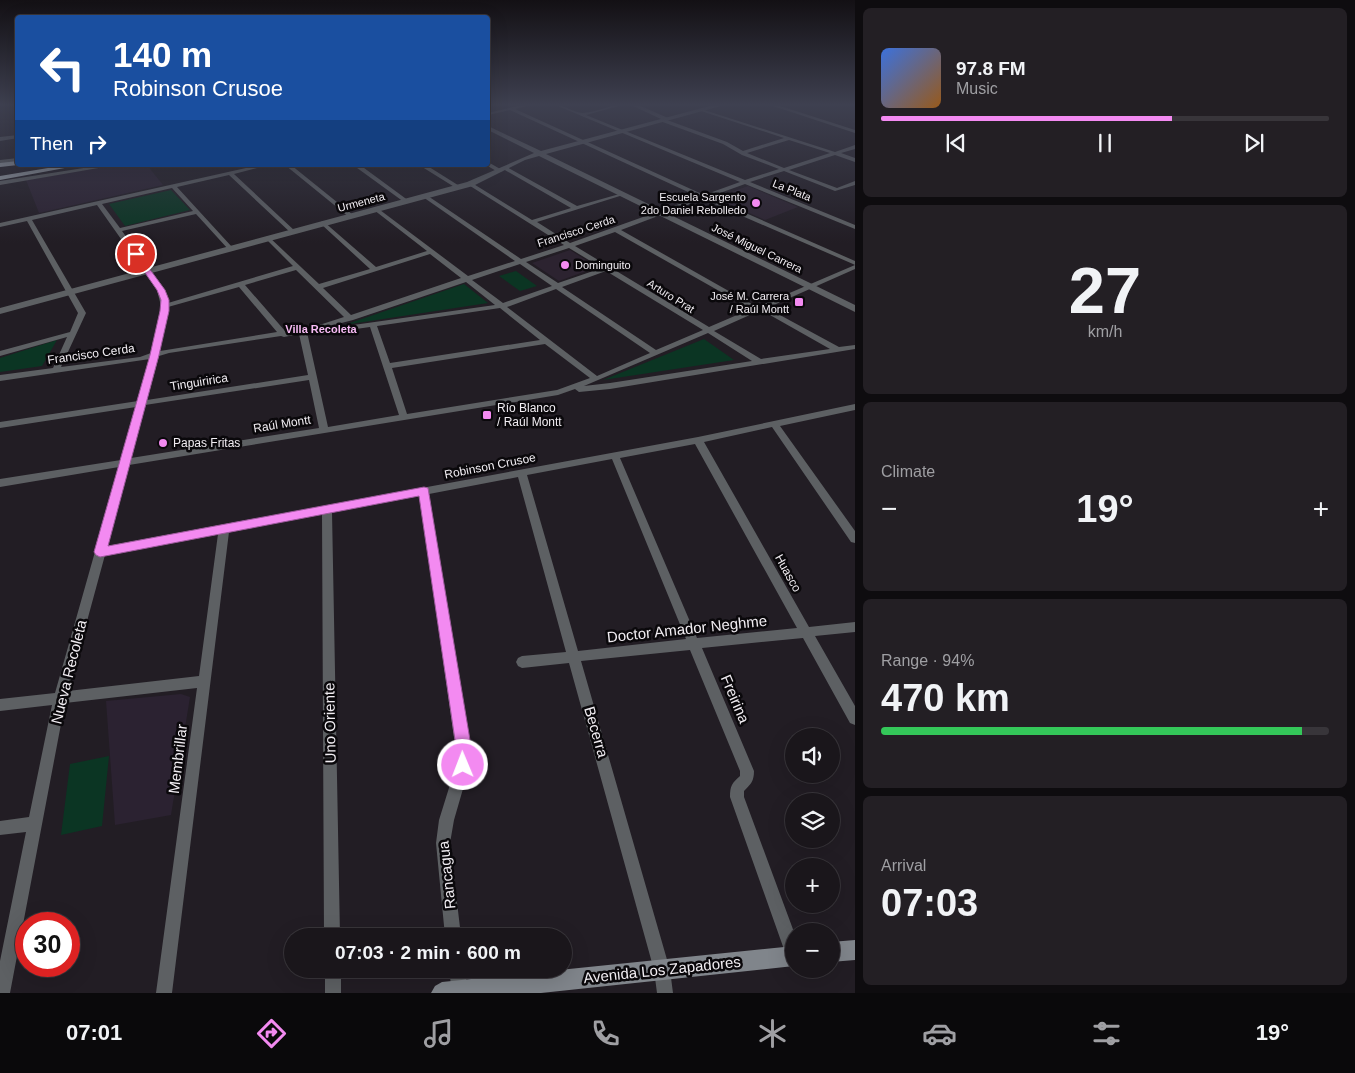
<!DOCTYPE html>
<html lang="en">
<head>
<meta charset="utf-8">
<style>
	body { margin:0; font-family:Arial,sans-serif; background:#231f24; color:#f1f3f6; height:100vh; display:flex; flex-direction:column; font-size:19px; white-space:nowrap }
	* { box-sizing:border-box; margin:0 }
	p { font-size:16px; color:#9f9fa3 }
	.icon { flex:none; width:28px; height:28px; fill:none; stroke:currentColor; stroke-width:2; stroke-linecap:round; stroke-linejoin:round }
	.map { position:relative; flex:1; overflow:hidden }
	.side { display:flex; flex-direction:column; gap:8px; padding:8px; background:#0e0c0f; width:500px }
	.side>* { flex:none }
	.hud { position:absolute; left:15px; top:15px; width:475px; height:152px; border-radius:5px; box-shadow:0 5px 20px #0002,0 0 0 1px #38353a; background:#1a4fa0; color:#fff; overflow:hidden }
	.controls { position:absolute; left:785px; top:728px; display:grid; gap:10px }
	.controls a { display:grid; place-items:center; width:55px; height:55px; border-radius:50%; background:#1a161b; box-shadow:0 5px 20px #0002,0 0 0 1px #38353a; font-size:25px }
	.speed { position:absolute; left:15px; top:912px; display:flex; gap:10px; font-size:25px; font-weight:700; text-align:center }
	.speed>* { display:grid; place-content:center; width:65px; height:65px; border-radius:50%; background:#1a161b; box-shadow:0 5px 20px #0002,0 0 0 1px #38353a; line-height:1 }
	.speed .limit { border:8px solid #d22; background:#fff; color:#111 }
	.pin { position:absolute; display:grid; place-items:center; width:42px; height:42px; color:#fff; margin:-21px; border:2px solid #fff; border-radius:50%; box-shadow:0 1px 5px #0007 }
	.me { position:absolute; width:55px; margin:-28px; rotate:359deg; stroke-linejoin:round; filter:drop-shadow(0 0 4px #0008) }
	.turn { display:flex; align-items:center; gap:18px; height:105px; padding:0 15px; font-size:22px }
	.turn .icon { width:65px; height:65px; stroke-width:2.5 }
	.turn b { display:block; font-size:35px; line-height:42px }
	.then { display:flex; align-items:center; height:48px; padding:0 15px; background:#0003; gap:10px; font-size:19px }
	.big { font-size:38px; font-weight:600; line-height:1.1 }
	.side .widget { flex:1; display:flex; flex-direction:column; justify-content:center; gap:8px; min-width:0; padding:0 18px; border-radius:8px; background:#231f24 }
	.side .dial { align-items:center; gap:0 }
	.dial b { font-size:65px; line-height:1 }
	.song { display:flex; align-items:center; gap:15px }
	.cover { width:60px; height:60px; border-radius:8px; background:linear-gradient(135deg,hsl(220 70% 55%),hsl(30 70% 35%)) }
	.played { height:5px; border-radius:2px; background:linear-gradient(90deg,#f38af1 65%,#38353a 65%) }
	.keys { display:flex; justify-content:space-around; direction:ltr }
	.heat { display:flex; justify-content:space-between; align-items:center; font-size:28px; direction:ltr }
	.charge { height:8px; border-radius:4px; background:linear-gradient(90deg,#34c759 94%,#38353a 0) }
	.trip { position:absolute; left:284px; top:928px; width:288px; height:50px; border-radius:25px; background:#1a161b; box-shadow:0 5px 20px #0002,0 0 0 1px #38353a; font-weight:600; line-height:50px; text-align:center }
	.tab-bar { display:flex; height:80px; justify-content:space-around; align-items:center; background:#0a090b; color:#9f9fa3 }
	.tab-bar .icon { width:35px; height:35px }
	.tab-bar .current { color:#f38af1 }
	.tab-bar b { font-size:22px; color:#f1f3f6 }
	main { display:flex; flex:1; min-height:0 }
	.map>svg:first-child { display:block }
	.industrial { fill:#2b2231 }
	.built { fill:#2c2330 }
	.green { fill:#0b3523 }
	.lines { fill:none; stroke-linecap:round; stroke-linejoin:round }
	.minor { fill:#5d6063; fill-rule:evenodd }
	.tertiary { fill:#5d6063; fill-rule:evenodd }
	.secondary { fill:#80858b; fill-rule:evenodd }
	.primary { fill:#9ba2a9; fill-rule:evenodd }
	.route { fill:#f38af1; stroke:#9e5a9d }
	.poi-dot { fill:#f38af1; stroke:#0a080b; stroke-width:2 }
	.labels { text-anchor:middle; stroke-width:5; stroke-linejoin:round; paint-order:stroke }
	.far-street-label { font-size:11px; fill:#f1edf2; stroke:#0a080b }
	.far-poi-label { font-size:11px; fill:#f1edf2; stroke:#0a080b; text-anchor:end }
	.far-neighbourhood-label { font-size:11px; font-weight:bold; fill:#f7bbf4; stroke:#0a080b }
	.street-label { font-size:12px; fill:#f1edf2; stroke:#0a080b }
	.poi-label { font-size:12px; fill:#f1edf2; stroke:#0a080b; text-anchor:start }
	.near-street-label { font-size:15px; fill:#f1edf2; stroke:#0a080b }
</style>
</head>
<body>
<main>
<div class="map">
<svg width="855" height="993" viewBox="0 0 855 993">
	<rect width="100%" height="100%" fill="#221d24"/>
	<path class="industrial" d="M117 165H147L163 185 39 213 26 180Z
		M181 694 190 697 171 815 115 825 106 701Z"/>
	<path class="built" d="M748 186 798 207 765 220 715 198Z
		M570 250 597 267 559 281 532 263Z"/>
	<path class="green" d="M171 190 190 210 125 226 109 204Z
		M516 271 537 286 520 291 499 276Z
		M464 284 488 303 344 325Z
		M704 339 734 360 603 380Z
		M57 340 42 366 0 372V358Z
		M109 756 102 826 61 835 70 764Z"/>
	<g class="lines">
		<path class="minor" d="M525 104H534L515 109 704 195 740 182 553 104C564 104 573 113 583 113 598 112 611 104 626 104L586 115 745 180 779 169 742 155 723 144 660 121 661 119 629 104H636L668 118 667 120 727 142 743 151 784 138 701 111V109L835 152 855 145V149L841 153 855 158V162L835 155 789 170 837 188 855 181V185L835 191 784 171 750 182 855 225V229L745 184 709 197 855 261V269L767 308 839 347 855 345V349L610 389 579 392 575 389 558 395 129 465 107 546 698 437 855 404V410L780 426 855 531V543L851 542 772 427 704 442 809 627 855 622V632L815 636 855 706V725L850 723 803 638 702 648 754 771C754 781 751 784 744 791V797L794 932V963L788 961 786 955 730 797C730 786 732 783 740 776V771L690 650 581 661 670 970 673 993H657L654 970 569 663 522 668 518 666 516 662 518 658 522 656 566 652 518 477 429 494 470 752 467 775 454 820 450 843 461 936H445L436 843 439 820 453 775 456 752 420 496 332 512 340 936H324L322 514 229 532 172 993H156L197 688 65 703 10 993H0V961L26 832 0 835V821L29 817 52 705 0 711V699L55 693 119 467 0 487V479L121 460 136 407 0 428V422L138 401 150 359 0 381V375L53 368 67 337 0 356V351L70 332 78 313 27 221 0 227V223L259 165H269L234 174 295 231V233H291L229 175 177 187 232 247V249H228L196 214 122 231 165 290 168 303 293 266 266 239V237L268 236 319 284 370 269 321 224V222L323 221 376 267 427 251 374 210 373 209 376 207 468 276 515 261 423 197V195L425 194 521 259 564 245 467 184 472 183 532 220 571 208 503 169 502 168 505 166 577 206 623 193V195L537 222 570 243 699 197 510 110 488 115V113ZM789 140 830 153 784 168 747 153ZM172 188 193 211 120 228 102 204ZM703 199 853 264 855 265 757 307 621 230ZM97 205 157 290 161 306 151 353 140 357 61 367 86 313 32 220ZM615 232 751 309 709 327 575 246ZM569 248 602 268 558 283 526 262ZM430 254 461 278 351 315 323 288ZM520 264 552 286 503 303 472 280ZM296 270 344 317 313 327 285 331 245 285ZM606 271 703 330 656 350 562 287ZM466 282 495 305 318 330 317 332 321 334 370 327 399 415 328 427 307 332 353 320ZM239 287 277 332 160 351 168 307ZM556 289 650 353 597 376 507 307ZM500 308 540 340 390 363 377 326ZM761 310 830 349 761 359 714 331ZM708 333 752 361 610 383 584 386ZM299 334 308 375 147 400 159 356 169 353 281 336 284 337ZM545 344 590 378 557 390 407 414 392 368ZM309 380 319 428 131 458 145 405ZM695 444 797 628 697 638 620 458ZM612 459 686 639 578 651 527 475ZM218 534 199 676 68 691 105 555Z
			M767 104H774L855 130V133Z
			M18 135V138L0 141V137Z
			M18 158V162L0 164V160Z
			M488 162 502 170 503 171 498 172 486 165Z
			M103 165H116L0 185V181Z
			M285 165H291L353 215V217H349Z
			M353 165H360L409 201 404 202Z
			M419 165H426L461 187 456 188Z
			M325 969H341V993H325Z
			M449 969H465L468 993H452Z"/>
		<path class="tertiary" d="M717 104H728L546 154 855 305V312L539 156 525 160 473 186 0 314V308L467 182 534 153 488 130V126L541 151Z"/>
		<path class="secondary" d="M855 940V960L831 962V942Z
			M794 946V966L541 993H431L435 986 442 982Z"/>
		<path class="primary" d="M18 161V165L0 167V163Z
			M66 165H81L0 180V176Z"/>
	</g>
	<linearGradient id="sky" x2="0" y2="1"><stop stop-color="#131014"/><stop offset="0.43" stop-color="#3e4050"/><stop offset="1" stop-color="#3e4050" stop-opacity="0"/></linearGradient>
	<rect width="855" height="243" fill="url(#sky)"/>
	<path class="route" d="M133 253H138L165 290 169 300V311L159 355 108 546 424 487 428 488 470 740 471 765 468 770 463 773 457 770 455 765V740L419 496 100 557 96 555 94 552 150 355 160 311 161 300 157 290 132 254Z"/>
	<g class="poi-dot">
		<circle cx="756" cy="203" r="5"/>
		<circle cx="565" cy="265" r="5"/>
		<rect x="794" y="297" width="10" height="10" rx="2.5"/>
		<rect x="482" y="410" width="10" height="10" rx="2.5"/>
		<circle cx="163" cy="443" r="5"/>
	</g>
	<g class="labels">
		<g class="far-street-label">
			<text transform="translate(792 190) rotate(22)" y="4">La Plata</text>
			<text transform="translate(361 202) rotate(-15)" y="4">Urmeneta</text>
			<text transform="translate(576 231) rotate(-18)" y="4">Francisco Cerda</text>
			<text transform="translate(757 248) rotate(26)" y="4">José Miguel Carrera</text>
			<text transform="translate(671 296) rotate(32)" y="4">Arturo Prat</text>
		</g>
		<g class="far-poi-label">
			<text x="746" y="201">Escuela Sargento<tspan x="746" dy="13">2do Daniel Rebolledo</tspan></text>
			<text x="575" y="269" text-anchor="start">Dominguito</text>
			<text x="789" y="300">José M. Carrera<tspan x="789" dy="13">/ Raúl Montt</tspan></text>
		</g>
		<g class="far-neighbourhood-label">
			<text x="321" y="333">Villa Recoleta</text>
		</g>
		<g class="street-label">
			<text transform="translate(91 354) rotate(-8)" y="4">Francisco Cerda</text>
			<text transform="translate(199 382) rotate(-9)" y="4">Tinguiririca</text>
			<text transform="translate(282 424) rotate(-9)" y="4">Raúl Montt</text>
			<text transform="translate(490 466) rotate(-11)" y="4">Robinson Crusoe</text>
			<text transform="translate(788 573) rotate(61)" y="4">Huasco</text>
		</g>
		<g class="poi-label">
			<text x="497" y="412">Río Blanco<tspan x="497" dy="14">/ Raúl Montt</tspan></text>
			<text x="173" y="447">Papas Fritas</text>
		</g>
		<g class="near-street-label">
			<text transform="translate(687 629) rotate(-6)" y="5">Doctor Amador Neghme</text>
			<text transform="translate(69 672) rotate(-76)" y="5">Nueva Recoleta</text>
			<text transform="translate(735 699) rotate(67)" y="5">Freirina</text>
			<text transform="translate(330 723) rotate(-91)" y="5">Uno Oriente</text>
			<text transform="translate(596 732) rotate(74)" y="5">Becerra</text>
			<text transform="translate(178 759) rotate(-83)" y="5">Membrillar</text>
			<text transform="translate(447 875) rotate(-96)" y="5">Rancagua</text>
			<text transform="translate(662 970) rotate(-6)" y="5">Avenida Los Zapadores</text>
		</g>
	</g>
</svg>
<div class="controls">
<a><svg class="icon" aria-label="sound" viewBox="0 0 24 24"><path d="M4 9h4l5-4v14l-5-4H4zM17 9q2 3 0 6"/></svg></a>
<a><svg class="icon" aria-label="layers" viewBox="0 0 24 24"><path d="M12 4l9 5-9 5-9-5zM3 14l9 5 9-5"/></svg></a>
<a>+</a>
<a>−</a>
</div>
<div class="speed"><div class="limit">30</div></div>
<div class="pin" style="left:136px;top:254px;background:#d93025"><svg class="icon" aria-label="arrive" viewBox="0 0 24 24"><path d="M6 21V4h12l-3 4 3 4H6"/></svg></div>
<svg class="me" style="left:463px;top:765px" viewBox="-20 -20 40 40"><circle r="17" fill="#f38af1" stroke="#fff" stroke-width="3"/><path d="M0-11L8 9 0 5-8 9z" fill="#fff"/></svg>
<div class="trip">07:03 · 2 min · 600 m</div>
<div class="hud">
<div class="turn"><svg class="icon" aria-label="left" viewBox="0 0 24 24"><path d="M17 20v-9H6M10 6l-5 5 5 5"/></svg><div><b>140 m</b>Robinson Crusoe</div></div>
<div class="then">Then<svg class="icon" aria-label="right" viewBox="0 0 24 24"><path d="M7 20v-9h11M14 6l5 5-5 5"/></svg></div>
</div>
</div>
<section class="side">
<div class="widget">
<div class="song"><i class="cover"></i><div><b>97.8 FM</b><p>Music</p></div></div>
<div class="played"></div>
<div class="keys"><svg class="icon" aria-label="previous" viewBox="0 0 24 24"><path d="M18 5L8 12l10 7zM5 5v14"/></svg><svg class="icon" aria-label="pause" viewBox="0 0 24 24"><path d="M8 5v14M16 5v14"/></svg><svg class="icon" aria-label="next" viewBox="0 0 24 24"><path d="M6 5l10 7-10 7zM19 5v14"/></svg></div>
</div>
<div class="widget dial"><b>27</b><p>km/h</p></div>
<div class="widget"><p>Climate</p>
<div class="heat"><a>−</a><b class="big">19°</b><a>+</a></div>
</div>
<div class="widget"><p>Range · 94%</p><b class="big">470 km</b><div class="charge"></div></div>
<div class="widget"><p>Arrival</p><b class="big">07:03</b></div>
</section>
</main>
<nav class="tab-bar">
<b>07:01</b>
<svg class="icon current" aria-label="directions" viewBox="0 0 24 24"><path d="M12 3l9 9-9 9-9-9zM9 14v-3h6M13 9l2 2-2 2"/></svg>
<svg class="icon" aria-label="music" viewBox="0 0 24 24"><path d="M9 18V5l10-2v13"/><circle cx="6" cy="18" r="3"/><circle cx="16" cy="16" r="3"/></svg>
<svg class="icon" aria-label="phone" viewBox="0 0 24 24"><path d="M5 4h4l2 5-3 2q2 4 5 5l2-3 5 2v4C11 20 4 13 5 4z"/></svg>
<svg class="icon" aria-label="climate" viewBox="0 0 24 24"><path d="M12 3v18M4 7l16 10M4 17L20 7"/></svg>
<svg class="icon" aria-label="car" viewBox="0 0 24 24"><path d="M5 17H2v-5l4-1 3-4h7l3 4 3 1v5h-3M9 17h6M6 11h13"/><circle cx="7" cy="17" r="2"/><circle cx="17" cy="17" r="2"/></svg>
<svg class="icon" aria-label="filters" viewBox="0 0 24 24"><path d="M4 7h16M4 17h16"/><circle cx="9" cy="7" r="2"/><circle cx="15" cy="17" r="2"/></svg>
<b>19°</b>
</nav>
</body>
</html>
